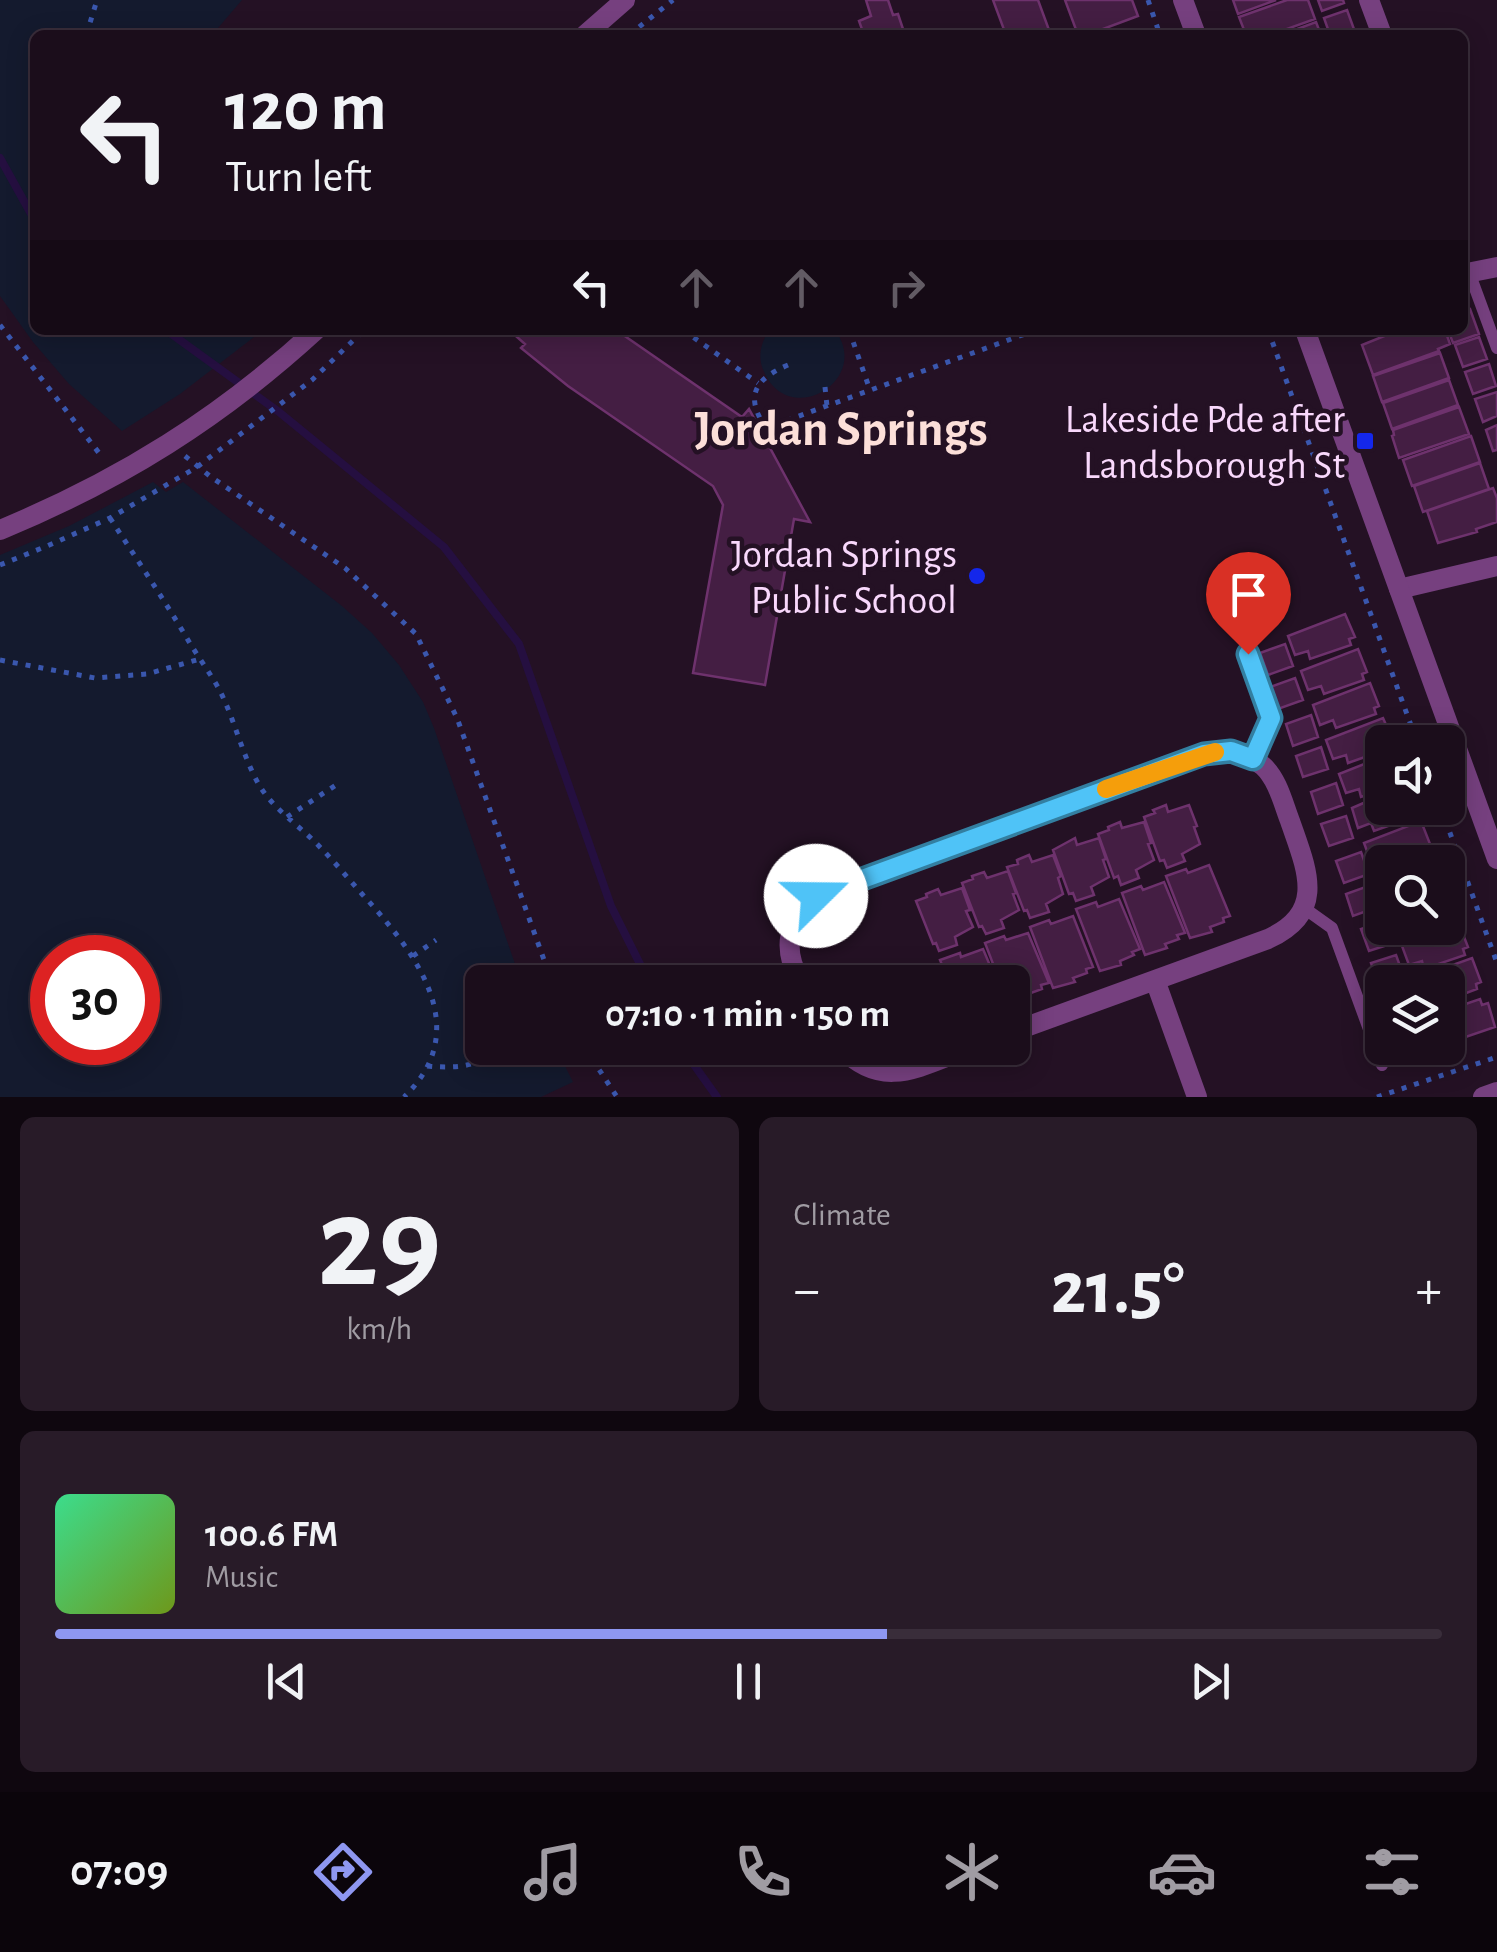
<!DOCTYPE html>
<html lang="en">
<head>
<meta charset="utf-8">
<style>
	body { margin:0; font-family:"Alegreya Sans",sans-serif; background:#281b28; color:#f1f3f6; height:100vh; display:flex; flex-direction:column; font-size:38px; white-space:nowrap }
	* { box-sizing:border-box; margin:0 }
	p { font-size:32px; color:#a09ca3 }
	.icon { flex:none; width:55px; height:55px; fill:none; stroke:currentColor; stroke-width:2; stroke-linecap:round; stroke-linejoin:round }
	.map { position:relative; height:1097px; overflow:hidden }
	.details { display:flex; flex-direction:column; gap:20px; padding:20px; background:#0f070f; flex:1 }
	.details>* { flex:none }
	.banner { position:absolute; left:30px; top:30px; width:1438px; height:305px; border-radius:15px; box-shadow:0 5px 25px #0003,0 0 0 2px #392d3a; background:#1b0d1b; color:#f1f3f6; overflow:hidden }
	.buttons { position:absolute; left:1365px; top:725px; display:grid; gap:20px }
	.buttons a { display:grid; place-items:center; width:100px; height:100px; border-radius:15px; background:#1b0d1b; box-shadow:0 5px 25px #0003,0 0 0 2px #392d3a; font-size:50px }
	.speed { position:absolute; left:30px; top:935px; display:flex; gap:20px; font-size:50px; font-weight:700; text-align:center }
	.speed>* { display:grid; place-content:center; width:130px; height:130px; border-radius:50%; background:#1b0d1b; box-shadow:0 5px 25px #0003,0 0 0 2px #392d3a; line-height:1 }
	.speed .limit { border:15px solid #d22; background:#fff; color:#111 }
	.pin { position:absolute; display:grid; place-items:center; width:85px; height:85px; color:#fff; margin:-102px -42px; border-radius:50% 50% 50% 0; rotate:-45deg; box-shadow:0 0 10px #0007 }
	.pin .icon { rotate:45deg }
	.me { position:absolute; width:110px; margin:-55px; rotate:68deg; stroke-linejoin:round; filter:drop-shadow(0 0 8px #0008) }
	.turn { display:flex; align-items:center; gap:35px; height:210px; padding:0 30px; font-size:45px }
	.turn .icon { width:130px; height:130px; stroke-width:2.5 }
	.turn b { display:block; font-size:70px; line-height:85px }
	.lanes { display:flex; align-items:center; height:95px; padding:0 30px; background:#0003; justify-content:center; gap:50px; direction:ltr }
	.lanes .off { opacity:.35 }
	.big { font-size:75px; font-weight:700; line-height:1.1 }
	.details .widget { flex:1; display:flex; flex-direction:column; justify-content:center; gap:15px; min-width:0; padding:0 35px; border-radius:15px; background:#281b28 }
	.details .dial { align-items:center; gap:0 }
	.dial b { font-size:130px; line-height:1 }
	.song { display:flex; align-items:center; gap:30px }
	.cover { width:120px; height:120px; border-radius:15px; background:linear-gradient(135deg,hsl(150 70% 55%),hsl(80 70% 35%)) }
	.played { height:10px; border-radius:5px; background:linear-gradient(90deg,#8e97f1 60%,#392d3a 60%) }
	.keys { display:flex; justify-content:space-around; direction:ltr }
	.heat { display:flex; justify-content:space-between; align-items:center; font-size:55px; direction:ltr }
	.details .tiles { flex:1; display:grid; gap:20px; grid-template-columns:1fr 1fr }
	.widget:last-child { grid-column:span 2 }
	.trip { position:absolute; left:465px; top:965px; width:565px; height:100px; border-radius:15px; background:#1b0d1b; box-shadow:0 5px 25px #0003,0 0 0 2px #392d3a; font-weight:700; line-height:100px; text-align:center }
	.tabs { display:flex; height:160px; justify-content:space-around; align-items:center; background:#0b050b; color:#a09ca3 }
	.tabs .icon { width:70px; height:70px }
	.tabs .current { color:#8e97f1 }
	.tabs b { font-size:45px; color:#f1f3f6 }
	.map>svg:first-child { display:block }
	.green { fill:#141a2e; fill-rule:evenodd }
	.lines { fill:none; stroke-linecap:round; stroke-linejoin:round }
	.stream { stroke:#250f40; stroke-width:8 }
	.building { fill:#441e43; stroke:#6e326d; stroke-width:2.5 }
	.path { stroke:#3a57ae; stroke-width:5; stroke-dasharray:5 8; stroke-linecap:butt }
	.service { stroke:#76407f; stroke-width:12 }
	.minor { stroke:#76407f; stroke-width:20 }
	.tertiary { stroke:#76407f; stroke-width:20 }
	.route-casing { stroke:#337fa1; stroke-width:25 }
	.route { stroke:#4fc3f7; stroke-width:18 }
	.slow { stroke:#f59e0b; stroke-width:18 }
	.poi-dot { fill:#1427eb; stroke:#241124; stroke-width:4 }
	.labels { text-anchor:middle; stroke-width:9; stroke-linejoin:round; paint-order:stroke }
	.poi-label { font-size:40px; fill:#f9d8fc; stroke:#241124; text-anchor:end }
	.district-label { font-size:50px; font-weight:bold; fill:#fcdfd9; stroke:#241124 }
</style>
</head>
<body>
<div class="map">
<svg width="1497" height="1097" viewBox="0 0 1497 1097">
	<rect width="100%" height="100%" fill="#241124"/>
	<path class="green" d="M0 0H242L212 35H35V330H263L180 394 122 431 69 384 33 342 0 296Z
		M769 330H835C872 380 791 428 765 374 757 359 760 344 769 330Z
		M153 482 166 492 183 482 342 606 372 633 399 665 423 702 434 728 515 964 524 982H482V1048H556L573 1082 541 1097H0V555L69 526ZM52 958H138V1042H52Z"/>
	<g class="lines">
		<path class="stream" d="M0 158 35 221
			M166 330 279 412 444 547 519 644 611 906 649 982
			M682 1048 717 1097"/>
	</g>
	<path class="building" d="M866 0H888L893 15 898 14 905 35H864L859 21 871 16Z
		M993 0H1038L1049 30 1034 35H1006Z
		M1065 0H1132L1138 16 1087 35H1078Z
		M1233 0H1276L1238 14Z
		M1287 0H1308L1315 19 1270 35H1246L1239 17Z
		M1318 0H1343L1344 3 1322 11Z
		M1347 10 1355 32 1346 35H1330L1324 18Z
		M1316 22 1321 35H1281Z
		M1470 309 1479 334 1453 343 1448 330H1462V312Z
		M509 330H616L742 417 749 409 810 522 794 519 765 685 693 673 723 505 713 486 568 386 521 348 525 344Z
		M1399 330H1445L1450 344 1438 349 1439 351 1373 375 1362 345Z
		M1479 337 1487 359 1463 367 1455 345Z
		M1440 353 1449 378 1382 402 1373 376Z
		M1489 364 1496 386 1473 394 1465 372Z
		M1449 380 1458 405 1392 429 1383 403Z
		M1497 392V416L1483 422 1475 399Z
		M1459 407 1469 434 1399 458 1392 436 1394 435 1393 430Z
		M1497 425V450L1493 451 1486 430Z
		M1471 436 1480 462 1412 486 1403 460Z
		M1480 463 1489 489 1423 512 1414 486Z
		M1493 488 1497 498V522L1476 529 1477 532 1438 543 1427 511Z
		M1345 614 1355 637 1349 639 1351 645 1310 659 1308 651 1295 655 1288 636Z
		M1285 644 1293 666 1268 675 1260 653Z
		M1358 649 1367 672 1362 674 1364 680 1324 694 1321 686 1308 690 1301 671Z
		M1295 678 1303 700 1278 709 1270 687Z
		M1370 683 1379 706 1374 708 1376 714 1336 728 1333 720 1320 725 1313 705Z
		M1311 715 1318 737 1293 746 1286 724Z
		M1383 718 1393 741 1382 742V751L1348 763 1346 755 1333 759 1326 740Z
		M1321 747 1328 769 1303 777 1296 756Z
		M1382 757V790L1361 797 1359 789 1346 793 1339 774Z
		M1336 783 1343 805 1318 814 1311 792Z
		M1382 795V808H1417L1412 811 1414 817 1374 831 1371 823 1358 828 1352 808Z
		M1166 805 1168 812 1189 805 1197 826 1194 827 1200 844 1182 854 1185 861 1167 868 1164 860 1160 861 1144 817 1155 813 1153 810Z
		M1346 816 1353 838 1329 846 1321 824Z
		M1421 821 1430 844 1425 846 1427 852 1396 862H1385L1383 858 1371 862 1364 843Z
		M1120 822 1122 828 1144 822 1151 843 1148 844 1154 860 1136 870 1139 878 1121 885 1118 876 1114 878 1098 834 1109 830 1108 827Z
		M1075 838 1077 845 1099 838 1106 859 1103 860 1109 877 1091 887 1094 895 1076 901 1073 893 1069 894 1053 850Z
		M1361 852 1369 874 1344 883 1336 861Z
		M1029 855 1032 862 1053 855 1061 876 1058 878 1063 894 1046 904 1049 912 1030 918 1027 910 1024 911 1007 867 1018 864 1017 860Z
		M1209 865 1230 916 1223 918 1224 922 1210 927 1212 932 1190 938 1166 876 1186 869 1188 873Z
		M1008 871 1016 893 1013 894 1019 910 1001 920 1004 928 986 934 982 926 979 927 962 883 973 879 972 876 984 872 987 878Z
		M1164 882 1185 933 1177 935 1179 939 1165 944 1167 948 1145 955 1122 893 1141 886 1143 890Z
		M1371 885 1378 907 1353 916 1346 894Z
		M962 888 970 910 966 911 973 927 955 937 957 945 939 951 936 943 933 944 916 901 927 897 926 894 938 889 941 895Z
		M1119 899 1140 949 1132 952 1134 955 1120 961 1121 965 1100 971 1076 909 1096 902 1098 907Z
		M1073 916 1093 967 1086 969 1087 973 1073 978 1075 982 1053 988 1030 927 1049 920 1051 924Z
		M1382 922V928H1389L1394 943 1369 951 1361 929Z
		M1459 924 1468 947 1463 949 1465 955 1424 969 1422 961 1409 965 1402 946Z
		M1028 933 1049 983 1041 985 1042 989 1028 994 1030 999 1012 1003V982H1000L985 943 1004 936 1006 940Z
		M983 949 997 982H949L940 960 960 953 961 957Z
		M1396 955 1404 977 1379 985 1371 963Z
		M1472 958 1481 982 1476 984 1477 989 1448 1000V982H1415V980L1425 975Z
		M1480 999 1482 1005 1488 1003 1495 1027 1448 1043V1010Z"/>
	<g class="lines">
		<path class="path" d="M1148 0 1160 35
			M89 35V26L97 0
			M629 35 673 0
			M0 325 99 453
			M683 330 758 383
			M849 330 870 390
			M1268 330 1417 742
			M788 365C755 379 744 396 766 428L1036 330
			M825 387 827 406
			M185 456 211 477 345 568 416 634 457 718 552 982
			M110 518C136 558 163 598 188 640 198 657 211 674 220 691 235 721 242 754 258 783 272 808 296 823 316 843 332 859 347 877 362 894 414 951 476 1028 404 1097
			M0 565 47 546 110 518 197 467 312 380 364 330
			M0 660 95 678 147 674 200 659
			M1441 808 1497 963
			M287 817 336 785
			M413 956 436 940
			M585 1048 617 1097
			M427 1066C462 1069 475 1066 506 1048
			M1377 1097 1497 1057"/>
		<path class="service" d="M1469 272 1497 348
			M1248 654 1271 718 1253 759
			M1304 908 1332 928 1382 1065"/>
		<path class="minor" d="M1369 0 1382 35
			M1462 274 1497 267
			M1399 589 1497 566
			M1155 980 1197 1097
			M800 982C782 947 787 923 816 897L1212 752C1231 751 1247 753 1263 766 1278 780 1283 803 1290 821 1307 870 1327 912 1268 939L1012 1032
			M842 1048C883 1092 922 1065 970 1048"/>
		<path class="tertiary" d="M1183 0 1196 35
			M585 35 625 0
			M1305 330 1497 859
			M0 530C121 480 220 418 316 330
			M1483 1097 1497 1092"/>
	</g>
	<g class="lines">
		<g class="route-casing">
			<path id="route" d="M816 896 1204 754 1231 751 1253 759 1271 718 1248 654"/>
		</g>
		<use href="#route" class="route"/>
		<path class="slow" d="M1106 789 1215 752"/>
	</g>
	<g class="poi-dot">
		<rect x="1355" y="431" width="20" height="20" rx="5"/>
		<circle cx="977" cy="576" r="10"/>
	</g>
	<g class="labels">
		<g class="poi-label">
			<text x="1345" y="432">Lakeside Pde after<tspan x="1345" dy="46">Landsborough St</tspan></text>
			<text x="957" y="567">Jordan Springs<tspan x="957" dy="46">Public School</tspan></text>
		</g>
		<g class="district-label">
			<text x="841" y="445">Jordan Springs</text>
		</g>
	</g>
</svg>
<div class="buttons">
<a><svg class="icon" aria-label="sound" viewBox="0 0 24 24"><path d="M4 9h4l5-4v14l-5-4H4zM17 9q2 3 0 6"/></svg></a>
<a><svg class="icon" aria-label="search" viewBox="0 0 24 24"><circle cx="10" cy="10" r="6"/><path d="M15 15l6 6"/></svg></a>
<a><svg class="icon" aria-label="layers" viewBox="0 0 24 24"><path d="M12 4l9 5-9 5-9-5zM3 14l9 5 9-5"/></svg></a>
</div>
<div class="speed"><div class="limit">30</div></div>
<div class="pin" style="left:1248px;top:654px;background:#d93025"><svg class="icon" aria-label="arrive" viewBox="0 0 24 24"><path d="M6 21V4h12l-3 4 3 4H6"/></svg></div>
<svg class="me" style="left:816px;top:896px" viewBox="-20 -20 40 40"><circle r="19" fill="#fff"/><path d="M0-13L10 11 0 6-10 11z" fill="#4fc3f7"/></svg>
<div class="trip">07:10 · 1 min · 150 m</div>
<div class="banner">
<div class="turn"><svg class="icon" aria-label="left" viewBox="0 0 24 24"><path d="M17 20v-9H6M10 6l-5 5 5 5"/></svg><div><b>120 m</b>Turn left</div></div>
<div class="lanes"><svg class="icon" aria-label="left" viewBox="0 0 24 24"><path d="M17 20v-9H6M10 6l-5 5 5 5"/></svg><svg class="icon off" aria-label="ahead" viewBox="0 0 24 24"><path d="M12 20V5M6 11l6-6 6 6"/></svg><svg class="icon off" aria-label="ahead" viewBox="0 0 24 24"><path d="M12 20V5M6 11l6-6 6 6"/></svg><svg class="icon off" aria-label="right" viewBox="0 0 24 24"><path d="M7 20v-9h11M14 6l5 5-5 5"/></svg></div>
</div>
</div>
<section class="details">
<div class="tiles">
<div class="widget dial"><b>29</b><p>km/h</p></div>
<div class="widget"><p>Climate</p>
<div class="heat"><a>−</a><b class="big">21.5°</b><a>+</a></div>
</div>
<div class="widget">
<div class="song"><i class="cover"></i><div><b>100.6 FM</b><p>Music</p></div></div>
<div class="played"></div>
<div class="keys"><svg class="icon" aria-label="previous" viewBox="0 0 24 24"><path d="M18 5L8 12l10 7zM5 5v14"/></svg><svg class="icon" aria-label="pause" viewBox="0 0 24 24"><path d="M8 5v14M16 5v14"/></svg><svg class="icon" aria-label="next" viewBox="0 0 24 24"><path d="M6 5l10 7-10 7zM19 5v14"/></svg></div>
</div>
</div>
</section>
<nav class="tabs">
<b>07:09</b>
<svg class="icon current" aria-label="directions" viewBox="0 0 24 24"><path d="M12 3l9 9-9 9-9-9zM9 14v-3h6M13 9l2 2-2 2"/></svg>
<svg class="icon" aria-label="music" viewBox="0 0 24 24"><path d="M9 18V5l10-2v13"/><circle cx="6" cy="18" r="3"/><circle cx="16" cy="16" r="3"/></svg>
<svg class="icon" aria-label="phone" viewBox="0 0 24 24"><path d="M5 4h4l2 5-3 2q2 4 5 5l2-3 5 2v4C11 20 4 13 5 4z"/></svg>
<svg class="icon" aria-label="climate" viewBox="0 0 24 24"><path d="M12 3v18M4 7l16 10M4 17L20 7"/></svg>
<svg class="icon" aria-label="car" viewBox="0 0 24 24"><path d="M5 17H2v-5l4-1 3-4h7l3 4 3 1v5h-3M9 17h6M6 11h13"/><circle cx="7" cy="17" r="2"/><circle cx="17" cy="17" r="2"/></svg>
<svg class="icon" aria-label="filters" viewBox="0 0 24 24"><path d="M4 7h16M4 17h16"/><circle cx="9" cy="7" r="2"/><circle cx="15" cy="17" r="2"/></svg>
</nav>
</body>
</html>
